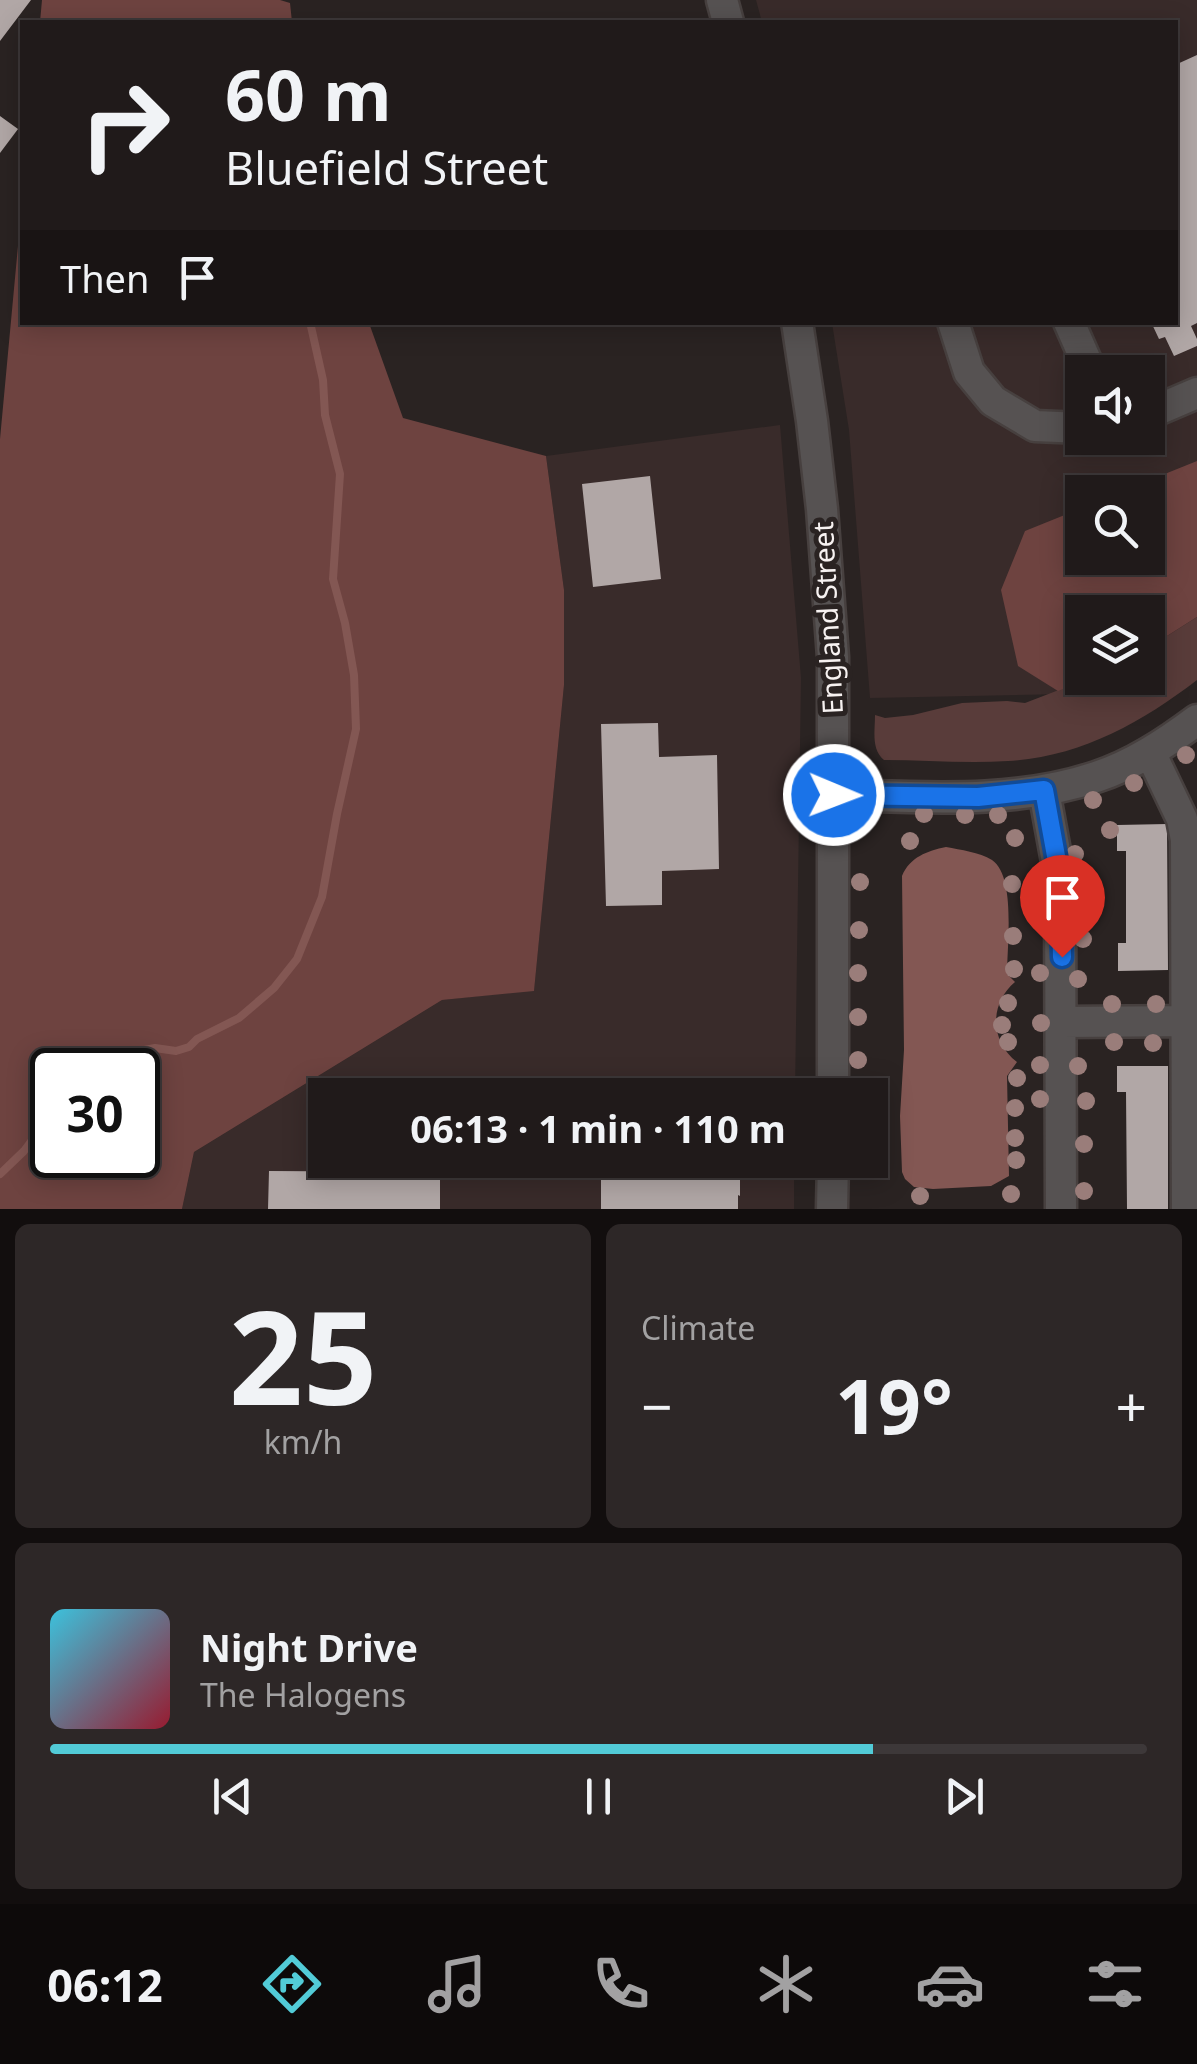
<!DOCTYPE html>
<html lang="en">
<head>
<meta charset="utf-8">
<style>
	body { margin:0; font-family:"Noto Sans",sans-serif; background:#2d2727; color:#f1f3f6; height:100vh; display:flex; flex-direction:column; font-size:38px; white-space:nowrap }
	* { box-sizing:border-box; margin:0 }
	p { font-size:32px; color:#a2a1a2 }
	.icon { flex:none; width:55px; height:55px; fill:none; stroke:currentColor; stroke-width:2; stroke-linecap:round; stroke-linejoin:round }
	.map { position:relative; height:1209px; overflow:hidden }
	.panel { display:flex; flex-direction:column; gap:15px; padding:15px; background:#120e0e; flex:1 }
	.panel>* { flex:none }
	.banner { position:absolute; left:20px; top:20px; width:1158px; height:305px; border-radius:0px; box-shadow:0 5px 25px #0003,0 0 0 2px #3d3839; background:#201a1a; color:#f1f3f6; overflow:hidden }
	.fabs { position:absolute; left:1065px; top:355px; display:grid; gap:20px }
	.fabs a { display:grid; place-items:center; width:100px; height:100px; border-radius:0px; background:#201a1a; box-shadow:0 5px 25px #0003,0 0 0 2px #3d3839; font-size:50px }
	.speed { position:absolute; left:30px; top:1048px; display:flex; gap:20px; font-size:50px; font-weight:700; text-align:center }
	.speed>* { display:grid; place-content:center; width:130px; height:130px; border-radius:50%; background:#201a1a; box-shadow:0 5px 25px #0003,0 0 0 2px #3d3839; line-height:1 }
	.speed .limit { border:5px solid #111; border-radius:15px; background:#fff; color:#111 }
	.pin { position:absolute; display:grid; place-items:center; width:85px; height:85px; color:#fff; margin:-102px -42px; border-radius:50% 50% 50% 0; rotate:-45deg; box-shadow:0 0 10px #0007 }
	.pin .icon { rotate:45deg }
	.me { position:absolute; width:110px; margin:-55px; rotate:91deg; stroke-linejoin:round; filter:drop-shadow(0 0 8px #0008) }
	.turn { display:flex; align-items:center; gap:35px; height:210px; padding:0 40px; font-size:45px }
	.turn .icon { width:130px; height:130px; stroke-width:2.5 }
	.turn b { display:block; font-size:70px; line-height:85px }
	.then { display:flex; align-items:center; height:95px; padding:0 40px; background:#0003; gap:20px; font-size:38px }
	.big { font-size:75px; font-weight:700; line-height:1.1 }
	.panel .widget { flex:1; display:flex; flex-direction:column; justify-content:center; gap:15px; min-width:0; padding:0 35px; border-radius:15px; background:#2d2727 }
	.panel .dial { align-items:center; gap:0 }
	.dial b { font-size:130px; line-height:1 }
	.song { display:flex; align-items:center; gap:30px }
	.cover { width:120px; height:120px; border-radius:15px; background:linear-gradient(135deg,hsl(190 70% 55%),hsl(350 70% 35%)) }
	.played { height:10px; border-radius:5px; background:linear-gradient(90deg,#52cbd7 75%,#3d3839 75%) }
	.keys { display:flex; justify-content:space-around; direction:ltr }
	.heat { display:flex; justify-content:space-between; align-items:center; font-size:55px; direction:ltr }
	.panel .tiles { flex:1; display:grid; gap:15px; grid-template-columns:1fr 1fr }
	.widget:last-child { grid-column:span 2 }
	.trip { position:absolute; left:308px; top:1078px; width:580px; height:100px; border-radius:0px; background:#201a1a; box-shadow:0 5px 25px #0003,0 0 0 2px #3d3839; font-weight:700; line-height:100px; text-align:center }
	.tab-bar { display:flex; height:160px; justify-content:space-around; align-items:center; background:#0d0a0a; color:#a2a1a2 }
	.tab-bar .icon { width:70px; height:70px }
	.tab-bar .current { color:#52cbd7 }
	.tab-bar b { font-size:45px; color:#f1f3f6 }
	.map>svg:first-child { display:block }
	.built { fill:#392b2a; fill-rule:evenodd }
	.green { fill:#593c3a }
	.forest { fill:#6e4340; fill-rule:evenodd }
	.water { fill:#835753 }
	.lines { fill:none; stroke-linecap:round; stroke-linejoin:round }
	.stream { stroke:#835753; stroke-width:8 }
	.building { fill:#b1a7a6 }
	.minor-casing { stroke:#47403f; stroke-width:35 }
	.minor { stroke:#565252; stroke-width:30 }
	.tree { fill:#9a7d7a }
	.route-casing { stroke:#114b97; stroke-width:25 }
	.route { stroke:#1a73e8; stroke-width:18 }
	.labels { text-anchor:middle; stroke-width:10; stroke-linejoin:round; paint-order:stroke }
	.street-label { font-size:28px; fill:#f7f2f1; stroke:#2a2322 }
</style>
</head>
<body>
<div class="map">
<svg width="1197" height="1209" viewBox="0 0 1197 1209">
	<rect width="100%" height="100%" fill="#2a2322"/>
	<path class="built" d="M756 0H1197V606L1148 612H1082V678H1089L1064 694 870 698 849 430 832 323 1175 322V22H762ZM1082 372H1148V438H1082ZM1082 492H1148V558H1082Z
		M780 425 801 678 795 1095H325V1160H794V1209H182L194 1152 442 1000 534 990 564 685V590L546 456Z"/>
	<path class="green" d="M1197 617V680C1141 723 1080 757 1008 761 967 764 925 760 884 760 871 749 875 731 875 715L885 718 913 715 962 703 1007 701 1025 703 1090 678H1148V648Z"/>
	<path class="forest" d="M42 0H280L290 3 292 22H40Z
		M22 203V322L369 323 403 418 546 456 564 590V685L534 991 442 1000 194 1152 182 1209H0V439ZM52 1070H138V1155H52Z
		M1197 461V617L1148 648V612H1082V678H1090L1058 691 1018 666 1001 590 1025 531 1082 508V558H1148V492H1120Z"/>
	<path class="water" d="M946 847C961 850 979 852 992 860 1016 876 1007 946 1007 974L1015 982C989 1004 990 1041 1017 1062L1007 1076 1009 1176 991 1186 933 1189 914 1187 905 1179 902 1172 900 1116 904 1050 902 876C910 857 927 851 946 847Z"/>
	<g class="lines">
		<path class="stream" d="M78 1070H84
			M105 1070 117 1066 139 1051 155 1048 176 1051 189 1047 197 1039 239 1018 274 988 297 959 322 897 337 814 356 729 354 675 345 623 333 579 340 474 325 415 323 380 310 322
			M0 1174 24 1151 52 1113"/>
	</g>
	<path class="building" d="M0 0H31L0 41Z
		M1197 55V323L1191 326 1197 339V346L1174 356 1165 337 1159 339 1151 322H1175V65Z
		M0 116 18 129 0 153Z
		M650 476 661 579 593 587 582 484Z
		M658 723 659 757 717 755 719 869 662 871V905L606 906 601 724Z
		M1167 824 1168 970 1118 971V943H1126V851H1117V825Z
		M1117 1066H1168V1209H1127L1126 1092H1117Z
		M657 1083H684V1087H737V1095H601V1086H657Z
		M601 1160H737V1166H740V1196L738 1195V1209H601Z
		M269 1171 440 1172V1209H268Z"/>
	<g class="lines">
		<g class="minor-casing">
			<path id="minor" d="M722 0 728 22
				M797 322 812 421 822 509 833 657V1095
				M953 322 969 372 993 401 1035 426 1082 428
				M1069 322 1091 372
				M1148 414 1197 393
				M1150 752 1182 819 1186 840 1187 1209
				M1044 791 1060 878 1061 1209
				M834 795C921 797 1013 805 1096 777 1133 765 1166 743 1197 720
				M1062 1022 1197 1021
				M832 1209 833 1160"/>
		</g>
		<use href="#minor" class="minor"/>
	</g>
	<g class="tree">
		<circle cx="1186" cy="755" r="9"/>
		<circle cx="1134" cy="783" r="9"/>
		<circle cx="1093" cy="800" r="9"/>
		<circle cx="924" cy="814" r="9"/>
		<circle cx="965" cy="815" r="9"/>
		<circle cx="998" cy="815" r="9"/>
		<circle cx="1110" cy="830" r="9"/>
		<circle cx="1015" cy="838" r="9"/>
		<circle cx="910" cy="841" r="9"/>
		<circle cx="1075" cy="854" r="9"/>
		<circle cx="1041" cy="876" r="9"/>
		<circle cx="860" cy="882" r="9"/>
		<circle cx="1012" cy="884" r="9"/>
		<circle cx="1084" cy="891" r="9"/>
		<circle cx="1040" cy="922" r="9"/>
		<circle cx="859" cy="930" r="9"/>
		<circle cx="1013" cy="936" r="9"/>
		<circle cx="1083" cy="939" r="9"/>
		<circle cx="1014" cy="969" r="9"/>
		<circle cx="858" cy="973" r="9"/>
		<circle cx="1040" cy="973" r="9"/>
		<circle cx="1078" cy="979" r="9"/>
		<circle cx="1008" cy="1003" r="9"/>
		<circle cx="1112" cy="1004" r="9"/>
		<circle cx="1156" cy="1004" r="9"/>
		<circle cx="858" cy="1017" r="9"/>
		<circle cx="1041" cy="1023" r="9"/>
		<circle cx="1002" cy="1025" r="9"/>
		<circle cx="1008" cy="1042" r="9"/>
		<circle cx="1114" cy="1042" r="9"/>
		<circle cx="1153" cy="1043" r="9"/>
		<circle cx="858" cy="1060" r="9"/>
		<circle cx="1040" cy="1065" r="9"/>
		<circle cx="1078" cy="1066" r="9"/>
		<circle cx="1017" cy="1078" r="9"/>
		<circle cx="1040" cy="1099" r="9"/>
		<circle cx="1086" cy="1101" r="9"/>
		<circle cx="1015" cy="1108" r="9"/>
		<circle cx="1015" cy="1138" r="9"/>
		<circle cx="1084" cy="1144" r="9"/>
		<circle cx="1016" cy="1160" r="9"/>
		<circle cx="1084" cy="1191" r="9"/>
		<circle cx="1011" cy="1194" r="9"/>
		<circle cx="920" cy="1196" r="9"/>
	</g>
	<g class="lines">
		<g class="route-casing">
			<path id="route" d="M834 795 978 797 1044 790 1060 878 1062 957"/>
		</g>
		<use href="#route" class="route"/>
	</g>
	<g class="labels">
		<g class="street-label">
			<text transform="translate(828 618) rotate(-93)" y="10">England Street</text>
		</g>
	</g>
</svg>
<div class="fabs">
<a><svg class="icon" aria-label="sound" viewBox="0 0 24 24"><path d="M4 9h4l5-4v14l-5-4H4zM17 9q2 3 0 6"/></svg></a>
<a><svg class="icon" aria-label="search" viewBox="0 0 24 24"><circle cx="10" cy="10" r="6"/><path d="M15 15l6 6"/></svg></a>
<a><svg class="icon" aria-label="layers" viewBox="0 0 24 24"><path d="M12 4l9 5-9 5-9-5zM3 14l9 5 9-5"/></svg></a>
</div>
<div class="speed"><div class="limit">30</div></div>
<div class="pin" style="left:1062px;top:957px;background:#d93025"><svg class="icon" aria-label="arrive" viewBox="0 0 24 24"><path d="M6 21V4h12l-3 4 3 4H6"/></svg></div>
<svg class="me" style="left:834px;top:795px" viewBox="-20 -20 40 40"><circle r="17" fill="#1a73e8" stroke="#fff" stroke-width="3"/><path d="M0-11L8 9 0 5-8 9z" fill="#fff"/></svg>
<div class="trip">06:13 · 1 min · 110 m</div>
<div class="banner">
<div class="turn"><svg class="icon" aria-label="right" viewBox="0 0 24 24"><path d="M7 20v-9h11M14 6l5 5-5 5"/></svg><div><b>60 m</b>Bluefield Street</div></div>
<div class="then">Then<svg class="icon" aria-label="arrive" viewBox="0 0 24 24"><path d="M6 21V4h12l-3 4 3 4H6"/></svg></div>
</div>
</div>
<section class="panel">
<div class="tiles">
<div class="widget dial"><b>25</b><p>km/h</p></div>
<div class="widget"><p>Climate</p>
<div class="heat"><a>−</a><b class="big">19°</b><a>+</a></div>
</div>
<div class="widget">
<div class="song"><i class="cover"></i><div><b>Night Drive</b><p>The Halogens</p></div></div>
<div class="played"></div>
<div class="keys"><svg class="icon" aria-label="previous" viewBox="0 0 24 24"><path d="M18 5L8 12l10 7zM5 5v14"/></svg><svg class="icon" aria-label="pause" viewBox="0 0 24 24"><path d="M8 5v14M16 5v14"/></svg><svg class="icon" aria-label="next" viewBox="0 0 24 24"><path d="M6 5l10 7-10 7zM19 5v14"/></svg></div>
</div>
</div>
</section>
<nav class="tab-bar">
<b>06:12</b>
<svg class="icon current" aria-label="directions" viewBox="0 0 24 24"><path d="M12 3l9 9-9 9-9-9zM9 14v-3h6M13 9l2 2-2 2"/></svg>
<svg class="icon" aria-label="music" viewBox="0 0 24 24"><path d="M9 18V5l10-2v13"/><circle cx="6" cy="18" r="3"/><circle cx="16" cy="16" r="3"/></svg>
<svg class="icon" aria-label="phone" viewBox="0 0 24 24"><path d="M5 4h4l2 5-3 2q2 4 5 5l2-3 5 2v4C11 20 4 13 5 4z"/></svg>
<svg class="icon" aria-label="climate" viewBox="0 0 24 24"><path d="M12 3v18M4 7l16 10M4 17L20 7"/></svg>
<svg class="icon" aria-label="car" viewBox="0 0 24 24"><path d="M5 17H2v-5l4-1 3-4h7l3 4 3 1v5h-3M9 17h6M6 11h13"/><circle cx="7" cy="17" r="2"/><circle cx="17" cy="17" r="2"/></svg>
<svg class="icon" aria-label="filters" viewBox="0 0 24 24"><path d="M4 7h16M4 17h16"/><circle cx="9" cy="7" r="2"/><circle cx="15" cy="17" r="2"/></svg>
</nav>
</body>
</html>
